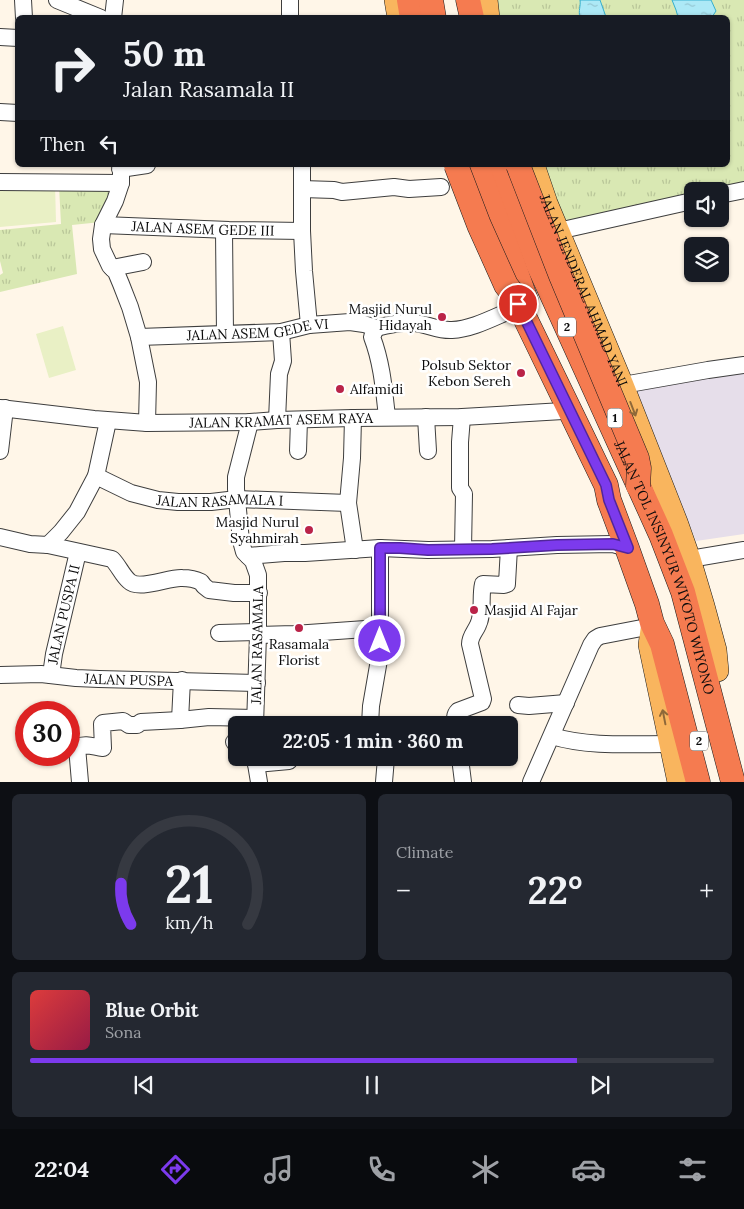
<!DOCTYPE html>
<html lang="en">
<head>
<meta charset="utf-8">
<style>
	body { margin:0; font-family:Lora,serif; background:#242831; color:#f1f3f6; height:100vh; display:flex; flex-direction:column; font-size:19px; white-space:nowrap }
	* { box-sizing:border-box; margin:0 }
	p { font-size:16px; color:#9ea1a6 }
	.icon { flex:none; width:28px; height:28px; fill:none; stroke:currentColor; stroke-width:2; stroke-linecap:round; stroke-linejoin:round }
	.map { position:relative; height:782px; overflow:hidden }
	.details { display:flex; flex-direction:column; gap:12px; padding:12px; background:#0d0f14; flex:1 }
	.details>* { flex:none }
	.banner { position:absolute; left:15px; top:15px; width:715px; height:152px; border-radius:8px; box-shadow:0 1px 4px #0004; background:#171b24; color:#f1f3f6; overflow:hidden }
	.buttons { position:absolute; left:684px; top:182px; display:grid; gap:10px }
	.buttons a { display:grid; place-items:center; width:45px; height:45px; border-radius:8px; background:#171b24; box-shadow:0 1px 4px #0004; font-size:25px }
	.speed { position:absolute; left:15px; top:701px; display:flex; gap:10px; font-size:25px; font-weight:700; text-align:center }
	.speed>* { display:grid; place-content:center; width:65px; height:65px; border-radius:50%; background:#171b24; box-shadow:0 1px 4px #0004; line-height:1 }
	.speed .limit { border:8px solid #d22; background:#fff; color:#111 }
	.pin { position:absolute; display:grid; place-items:center; width:42px; height:42px; color:#fff; margin:-21px; border:2px solid #fff; border-radius:50%; box-shadow:0 1px 5px #0007 }
	.me { position:absolute; width:55px; margin:-28px; rotate:0deg; stroke-linejoin:round; filter:drop-shadow(0 0 4px #0008) }
	.turn { display:flex; align-items:center; gap:18px; height:105px; padding:0 25px; font-size:22px }
	.turn .icon { width:65px; height:65px; stroke-width:2.5 }
	.turn b { display:block; font-size:35px; line-height:42px }
	.then { display:flex; align-items:center; height:48px; padding:0 25px; background:#0003; gap:10px; font-size:19px }
	.big { font-size:38px; font-weight:700; line-height:1.1 }
	.details .tile { flex:1; display:flex; flex-direction:column; justify-content:center; gap:8px; min-width:0; padding:0 18px; border-radius:8px; background:#242831 }
	.details .dial { align-items:center; gap:0 }
	.dial svg { height:130px; overflow:visible; fill:none; stroke:#363941; stroke-width:7; stroke-linecap:round; text-anchor:middle }
	.dial text { fill:#f1f3f6; stroke:none }
	.song { display:flex; align-items:center; gap:15px }
	.cover { width:60px; height:60px; border-radius:8px; background:linear-gradient(135deg,hsl(0 70% 55%),hsl(340 70% 35%)) }
	.played { height:5px; border-radius:2px; background:linear-gradient(90deg,#7c3aed 80%,#363941 80%) }
	.keys { display:flex; justify-content:space-around; direction:ltr }
	.heat { display:flex; justify-content:space-between; align-items:center; font-size:28px; direction:ltr }
	.details .tiles { flex:1; display:grid; gap:12px; grid-template-columns:1fr 1fr }
	.tile:last-child { grid-column:span 2 }
	.trip { position:absolute; left:228px; top:716px; width:290px; height:50px; border-radius:8px; background:#171b24; box-shadow:0 1px 4px #0004; font-weight:700; line-height:50px; text-align:center }
	.dock { display:flex; height:80px; justify-content:space-around; align-items:center; background:#090b0e; color:#9ea1a6 }
	.dock .icon { width:35px; height:35px }
	.dock .active { color:#7c3aed }
	.dock b { font-size:22px; color:#f1f3f6 }
	.map>svg:first-child { display:block }
	.industrial { fill:#e6deea }
	.grass { fill:url(#grass-tufts) }
	.pitch { fill:#e9f0c5 }
	.water { fill:url(#water-ripples); stroke:#34afcd }
	.lines { fill:none; stroke-linecap:round; stroke-linejoin:round }
	.minor-casing { stroke:#3e3e3e; stroke-width:18 }
	.major-casing { stroke:#1c1c1c; stroke-width:22 }
	.highway-casing { stroke:#1c1c1c; stroke-width:25 }
	.minor { stroke:#fff; stroke-width:16 }
	.major { stroke:#f9b55e; stroke-width:21 }
	.highway { stroke:#f57b50; stroke-width:24 }
	.highway-bridge-casing { stroke:#1c1c1c; stroke-width:25; stroke-linecap:butt }
	.highway-bridge { stroke:#f57b50; stroke-width:24 }
	.oneway { stroke:#8e6839 }
	.route-casing { stroke:#51269a; stroke-width:12 }
	.route { stroke:#7c3aed; stroke-width:9 }
	.poi-dot { fill:#ba2348; stroke:#fff; stroke-width:2 }
	.labels { text-anchor:middle; stroke-width:5; stroke-linejoin:round; paint-order:stroke }
	.shield { fill:#fff; stroke:#545454; stroke-width:1 }
	.shield-label { font-size:12px; font-weight:bold; fill:#0b0b0b }
	.street-label { font-size:14px; fill:#0b0b0b; stroke:#fff }
	.poi-label { font-size:14px; fill:#0b0b0b; stroke:#fff; text-anchor:end }
</style>
</head>
<body>
<div class="map">
<svg width="744" height="782" viewBox="0 0 744 782">
	<defs>
		<pattern id="grass-tufts" width="24" height="20" patternUnits="userSpaceOnUse" patternTransform="scale(1.25)"><rect width="24" height="20" fill="#d9e8b3"/><path d="M3 7l-1-3M5 7V3M7 7l1-3M15 17l-1-3M17 17v-4M19 17l1-3" fill="none" stroke="#b9c699"/></pattern>
		<pattern id="water-ripples" width="26" height="14" patternUnits="userSpaceOnUse" patternTransform="scale(1.25)"><rect width="26" height="14" fill="#ade9f6"/><path d="M2 4q2-2 4 0t4 0M15 11q2-2 4 0t4 0" fill="none" stroke="#94c6d2"/></pattern>
	</defs>
	<rect width="100%" height="100%" fill="#fff6e8"/>
	<path class="industrial" d="M744 370V534L696 541 635 386Z"/>
	<path class="grass" d="M493 0H744V184L709 191H692V194L570 220 560 219 538 165H728V18L495 17Z
		M114 185 101 222 72 225 77 274 0 292V275L3 273 0 261V230L61 224 59 186Z"/>
	<path class="pitch" d="M55 184 56 222 0 227V186Z
		M63 326 76 370 49 378 36 334Z"/>
	<path class="water" d="M580 0H600L606 17H580C578 11 581 6 580 0Z
		M672 0H711L716 11 712 17H678L676 10Z"/>
	<g class="lines">
		<g class="minor-casing">
			<g id="minor">
				<path d="M23 0 24 18"/>
				<path d="M57 0 101 18"/>
				<path d="M113 18 115 0"/>
				<path d="M290 18V0"/>
				<path d="M0 37 18 38"/>
				<path d="M0 112 18 113"/>
				<path d="M121 165V183L115 201 103 225 101 239 102 249 110 266 116 272 121 284 130 307 139 337 148 382 147 423"/>
				<path d="M302 165V231L304 271 309 325"/>
				<path d="M120 169 147 165"/>
				<path d="M0 182 121 183"/>
				<path d="M302 189 334 190 342 192 394 187 409 189 441 187"/>
				<path d="M720 195 744 190"/>
				<path id="s1" d="M103 225 229 230 302 231"/>
				<path d="M224 230 225 334"/>
				<path d="M558 231 692 201"/>
				<path d="M112 268 143 262"/>
				<path d="M376 328C388 325 401 322 414 323 427 324 439 331 452 330 473 329 494 317 514 309"/>
				<path d="M376 328 372 337C382 363 384 390 387 417"/>
				<path id="s2" d="M139 337 281 332 309 325 350 322 364 324 376 328"/>
				<path d="M623 385 708 370 744 365"/>
				<path id="s3" d="M0 408 94 419 147 423 250 422 277 420 353 418 462 417 563 411"/>
				<path d="M426 417 428 451"/>
				<path d="M462 417 460 442V488L464 494 463 549"/>
				<path d="M353 418 352 458 348 503 355 550"/>
				<path d="M277 420 279 374 283 361 281 332"/>
				<path d="M250 422 236 477V489L241 541 244 552 253 561 258 575V635L255 725"/>
				<path d="M0 451 5 408"/>
				<path d="M298 451 299 420"/>
				<path id="s4" d="M96 476 131 493 158 500 178 502H211L237 499 348 503"/>
				<path d="M0 537 30 544 48 545 112 559C119 566 122 575 129 581 139 591 169 577 182 578 188 578 195 579 201 582L204 586 209 590 234 593H259"/>
				<path d="M48 545 61 532 77 512 96 476 108 421"/>
				<path d="M248 556 284 553H305L380 548 428 550 492 549 557 545 613 544 627 548"/>
				<path d="M690 559 744 550"/>
				<path d="M219 633 258 632"/>
				<path d="M258 635 294 634 380 628"/>
				<path id="s5" d="M0 675 41 674 76 678 99 679 257 683"/>
				<path id="s6" d="M51 675 54 654 78 552"/>
				<path d="M518 705 529 706 566 703"/>
				<path d="M180 720 182 680"/>
				<path d="M370 725 371 706 380 654V548"/>
				<path d="M456 725C455 719 454 715 458 711L482 702 483 699 470 644C470 636 475 632 478 625 484 613 480 597 483 584L504 585 507 584V583L509 548"/>
				<path d="M552 736C587 747 632 744 669 744"/>
				<path d="M234 742H236"/>
				<path d="M255 758 259 782"/>
				<path d="M460 758 463 782"/>
				<path d="M256 764 289 761"/>
				<path d="M80 782 77 747C86 743 94 747 103 748L102 724 103 723 123 721 129 725H137L141 722 180 720 209 717 255 718"/>
				<path d="M384 782 386 758"/>
				<path d="M531 782 591 645 595 639 600 636 652 626"/>
			</g>
		</g>
		<g class="major-casing">
			<g id="major">
				<path d="M395 0 398 18"/>
				<path d="M487 0 489 18"/>
				<path id="s7" d="M534 165 547 203 623 385 677 522 690 559 704 606 716 650 718 671"/>
				<path d="M652 623 649 645 678 782"/>
			</g>
		</g>
		<g class="highway-casing">
			<g id="highway">
				<path d="M409 0 412 18"/>
				<path d="M431 0 434 18"/>
				<path d="M468 0 472 18"/>
				<path d="M478 165 526 300"/>
				<path id="s8" d="M502 165 538 264 661 535 683 592 733 782"/>
				<path d="M509 285 606 485 609 500 627 548 647 604 652 623 662 644 698 782"/>
			</g>
		</g>
		<use href="#minor" class="minor"/>
		<use href="#major" class="major"/>
		<use href="#highway" class="highway"/>
		<g class="highway-bridge-casing">
			<path id="highway-bridge" d="M456 165 479 225 506 285C512 294 518 298 527 303
				M518 165 561 276 637 458 639 468 638 486"/>
		</g>
		<use href="#highway-bridge" class="highway-bridge"/>
	</g>
	<defs><path id="oneway-shaft" d="M-6 0H5M1.5-3L5.5 0L1.5 3" fill="none" stroke-width="1.6" stroke-linecap="round" stroke-linejoin="round" transform="scale(1.25)"/></defs>
	<g class="oneway">
		<use href="#oneway-shaft" transform="translate(633 409) rotate(69)"/>
		<use href="#oneway-shaft" transform="translate(664 717) rotate(-101)"/>
	</g>
	<g class="lines">
		<g class="route-casing">
			<path id="route" d="M380 641V548H400L428 550 492 549 557 545 613 544 628 548 609 500 606 485 518 304"/>
		</g>
		<use href="#route" class="route"/>
	</g>
	<g class="poi-dot">
		<circle cx="442" cy="317" r="5"/>
		<circle cx="521" cy="373" r="5"/>
		<circle cx="340" cy="389" r="5"/>
		<circle cx="309" cy="530" r="5"/>
		<circle cx="474" cy="610" r="5"/>
		<circle cx="299" cy="628" r="5"/>
	</g>
	<g class="labels">
		<g class="shield">
			<rect x="558" y="317.5" width="18" height="19" rx="4"/>
			<rect x="607.5" y="408.5" width="15" height="19" rx="4"/>
			<rect x="690" y="731.5" width="18" height="19" rx="4"/>
		</g>
		<g class="shield-label">
			<text x="567" y="331">2</text>
			<text x="615" y="422">1</text>
			<text x="699" y="745">2</text>
		</g>
		<g class="street-label">
			<text dy="5" stroke="none"><textPath href="#s1" startOffset="100">JALAN ASEM GEDE III</textPath></text>
			<text dy="5" stroke="none"><textPath href="#s7" startOffset="135">JALAN JENDERAL AHMAD YANI</textPath></text>
			<text dy="5" stroke="none"><textPath href="#s2" startOffset="119">JALAN ASEM GEDE VI</textPath></text>
			<text dy="5" stroke="none"><textPath href="#s3" startOffset="282">JALAN KRAMAT ASEM RAYA</textPath></text>
			<text dy="5" stroke="none"><textPath href="#s4" startOffset="129">JALAN RASAMALA I</textPath></text>
			<text dy="5" stroke="none"><textPath href="#s8" startOffset="435">JALAN TOL INSINYUR WIYOTO WIYONO</textPath></text>
			<text dy="5" stroke="none"><textPath href="#s6" startOffset="62">JALAN PUSPA II</textPath></text>
			<text transform="translate(257 645) rotate(-89)" y="5">JALAN RASAMALA</text>
			<text dy="5" stroke="none"><textPath href="#s5" startOffset="129">JALAN PUSPA</textPath></text>
		</g>
		<g class="poi-label">
			<text x="432" y="314">Masjid Nurul<tspan x="432" dy="16">Hidayah</tspan></text>
			<text x="511" y="370">Polsub Sektor<tspan x="511" dy="16">Kebon Sereh</tspan></text>
			<text x="350" y="394" text-anchor="start">Alfamidi</text>
			<text x="299" y="527">Masjid Nurul<tspan x="299" dy="16">Syahmirah</tspan></text>
			<text x="484" y="615" text-anchor="start">Masjid Al Fajar</text>
			<text x="299" y="649" text-anchor="middle">Rasamala<tspan x="299" dy="16">Florist</tspan></text>
		</g>
	</g>
</svg>
<div class="buttons">
<a><svg class="icon" aria-label="sound" viewBox="0 0 24 24"><path d="M4 9h4l5-4v14l-5-4H4zM17 9q2 3 0 6"/></svg></a>
<a><svg class="icon" aria-label="layers" viewBox="0 0 24 24"><path d="M12 4l9 5-9 5-9-5zM3 14l9 5 9-5"/></svg></a>
</div>
<div class="speed"><div class="limit">30</div></div>
<div class="pin" style="left:518px;top:304px;background:#d93025"><svg class="icon" aria-label="arrive" viewBox="0 0 24 24"><path d="M6 21V4h12l-3 4 3 4H6"/></svg></div>
<svg class="me" style="left:380px;top:641px" viewBox="-20 -20 40 40"><circle r="17" fill="#7c3aed" stroke="#fff" stroke-width="3"/><path d="M0-11L8 9 0 5-8 9z" fill="#fff"/></svg>
<div class="trip">22:05 · 1 min · 360 m</div>
<div class="banner">
<div class="turn"><svg class="icon" aria-label="right" viewBox="0 0 24 24"><path d="M7 20v-9h11M14 6l5 5-5 5"/></svg><div><b>50 m</b>Jalan Rasamala II</div></div>
<div class="then">Then<svg class="icon" aria-label="left" viewBox="0 0 24 24"><path d="M17 20v-9H6M10 6l-5 5 5 5"/></svg></div>
</div>
</div>
<section class="details">
<div class="tiles">
<div class="tile dial"><svg viewBox="0 0 100 80">
<path d="M14 69A42 42 0 1 1 86 69"/>
<path d="M14 69A42 42 0 0 1 8 44" stroke="#7c3aed"/>
<text x="50" y="56" font-size="32" font-weight="700">21</text>
<text x="50" y="72" font-size="11">km/h</text>
</svg></div>
<div class="tile"><p>Climate</p>
<div class="heat"><a>−</a><b class="big">22°</b><a>+</a></div>
</div>
<div class="tile">
<div class="song"><i class="cover"></i><div><b>Blue Orbit</b><p>Sona</p></div></div>
<div class="played"></div>
<div class="keys"><svg class="icon" aria-label="previous" viewBox="0 0 24 24"><path d="M18 5L8 12l10 7zM5 5v14"/></svg><svg class="icon" aria-label="pause" viewBox="0 0 24 24"><path d="M8 5v14M16 5v14"/></svg><svg class="icon" aria-label="next" viewBox="0 0 24 24"><path d="M6 5l10 7-10 7zM19 5v14"/></svg></div>
</div>
</div>
</section>
<nav class="dock">
<b>22:04</b>
<svg class="icon active" aria-label="directions" viewBox="0 0 24 24"><path d="M12 3l9 9-9 9-9-9zM9 14v-3h6M13 9l2 2-2 2"/></svg>
<svg class="icon" aria-label="music" viewBox="0 0 24 24"><path d="M9 18V5l10-2v13"/><circle cx="6" cy="18" r="3"/><circle cx="16" cy="16" r="3"/></svg>
<svg class="icon" aria-label="phone" viewBox="0 0 24 24"><path d="M5 4h4l2 5-3 2q2 4 5 5l2-3 5 2v4C11 20 4 13 5 4z"/></svg>
<svg class="icon" aria-label="climate" viewBox="0 0 24 24"><path d="M12 3v18M4 7l16 10M4 17L20 7"/></svg>
<svg class="icon" aria-label="car" viewBox="0 0 24 24"><path d="M5 17H2v-5l4-1 3-4h7l3 4 3 1v5h-3M9 17h6M6 11h13"/><circle cx="7" cy="17" r="2"/><circle cx="17" cy="17" r="2"/></svg>
<svg class="icon" aria-label="filters" viewBox="0 0 24 24"><path d="M4 7h16M4 17h16"/><circle cx="9" cy="7" r="2"/><circle cx="15" cy="17" r="2"/></svg>
</nav>
</body>
</html>
